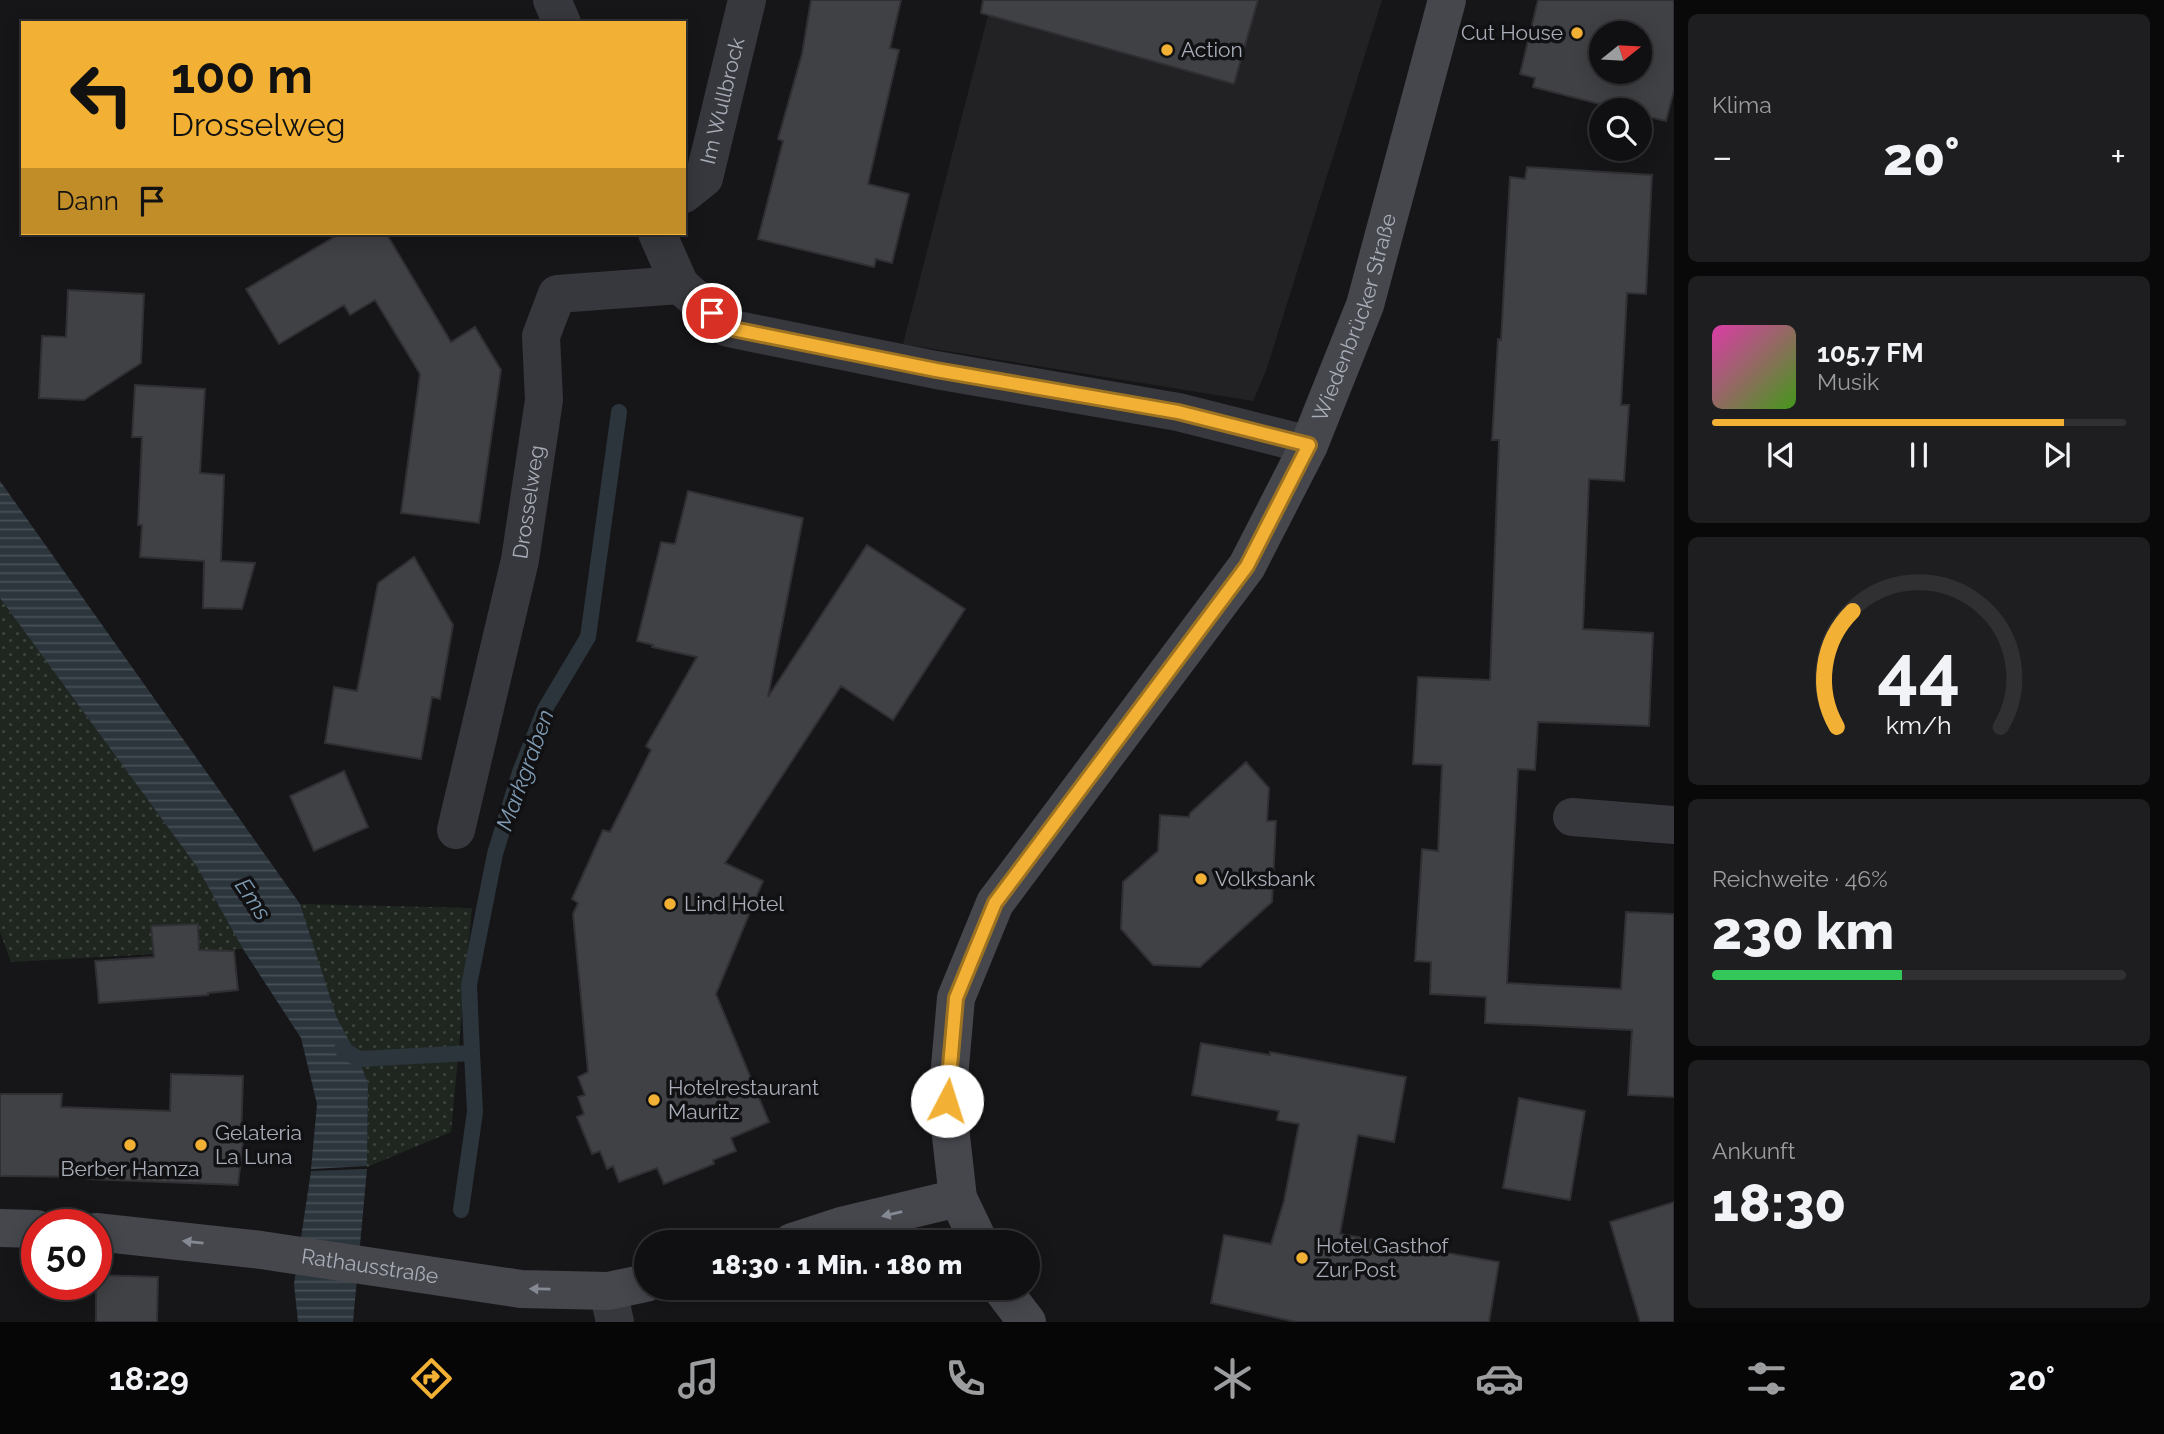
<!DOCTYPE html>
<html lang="de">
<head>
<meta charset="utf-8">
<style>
	body { margin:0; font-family:Raleway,sans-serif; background:#1e1e20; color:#f1f3f6; height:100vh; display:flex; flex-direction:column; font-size:26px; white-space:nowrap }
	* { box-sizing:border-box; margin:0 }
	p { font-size:23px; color:#9c9d9f }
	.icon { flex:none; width:38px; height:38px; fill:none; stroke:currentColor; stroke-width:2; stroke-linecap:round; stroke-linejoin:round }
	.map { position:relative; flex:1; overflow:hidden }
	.details { display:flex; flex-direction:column; gap:14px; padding:14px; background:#09090a; width:490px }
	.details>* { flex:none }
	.guide { position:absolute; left:21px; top:21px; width:665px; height:214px; border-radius:0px; box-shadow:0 4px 18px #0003,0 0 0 2px #303032; background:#f2b134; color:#111; overflow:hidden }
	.needle { width:46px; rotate:72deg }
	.fabs { position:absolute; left:1589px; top:21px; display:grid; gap:14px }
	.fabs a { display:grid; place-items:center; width:63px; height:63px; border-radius:50%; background:#101012; box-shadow:0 4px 18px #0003,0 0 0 2px #303032; font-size:35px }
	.speed { position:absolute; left:21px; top:1209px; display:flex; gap:14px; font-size:35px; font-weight:700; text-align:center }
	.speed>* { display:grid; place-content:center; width:91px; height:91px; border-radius:50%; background:#101012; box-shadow:0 4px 18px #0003,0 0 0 2px #303032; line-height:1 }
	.speed .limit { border:10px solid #d22; background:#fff; color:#111 }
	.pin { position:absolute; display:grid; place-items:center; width:60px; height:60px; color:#fff; margin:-30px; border:4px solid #fff; border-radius:50%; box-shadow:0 2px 7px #0007 }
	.me { position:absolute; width:77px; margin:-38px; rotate:5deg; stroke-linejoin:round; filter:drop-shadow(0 0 5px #0008) }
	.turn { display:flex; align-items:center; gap:24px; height:147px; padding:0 35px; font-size:32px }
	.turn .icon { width:91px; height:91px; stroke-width:2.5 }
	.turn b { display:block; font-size:49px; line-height:60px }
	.then { display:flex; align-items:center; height:66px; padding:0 35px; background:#0003; gap:14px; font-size:26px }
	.big { font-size:52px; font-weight:800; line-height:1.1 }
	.details .tile { flex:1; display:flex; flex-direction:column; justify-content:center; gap:10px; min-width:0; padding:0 24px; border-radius:10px; background:#1e1e20 }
	.details .dial { align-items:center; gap:0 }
	.dial svg { height:182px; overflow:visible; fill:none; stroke:#303032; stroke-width:7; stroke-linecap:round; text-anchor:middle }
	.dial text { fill:#f1f3f6; stroke:none }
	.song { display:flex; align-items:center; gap:21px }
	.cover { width:84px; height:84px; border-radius:10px; background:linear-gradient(135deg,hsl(320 70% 55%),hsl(100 70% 35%)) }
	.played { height:7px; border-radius:4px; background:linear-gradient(90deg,#f2b134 85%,#303032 85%) }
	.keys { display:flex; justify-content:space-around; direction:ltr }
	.heat { display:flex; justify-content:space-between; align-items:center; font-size:38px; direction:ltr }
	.charge { height:10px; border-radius:5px; background:linear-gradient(90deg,#34c759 46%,#303032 0) }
	.trip { position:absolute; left:634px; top:1230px; width:406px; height:70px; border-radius:35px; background:#101012; box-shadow:0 4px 18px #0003,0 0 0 2px #303032; font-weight:800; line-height:70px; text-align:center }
	.menu { display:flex; height:112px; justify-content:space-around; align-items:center; background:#060607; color:#9c9d9f }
	.menu .icon { width:49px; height:49px }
	.menu .on { color:#f2b134 }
	.menu b { font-size:32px; color:#f1f3f6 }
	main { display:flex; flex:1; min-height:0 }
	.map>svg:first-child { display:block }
	.built { fill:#222225 }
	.park { fill:url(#park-dots) }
	.water { fill:url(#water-rules) }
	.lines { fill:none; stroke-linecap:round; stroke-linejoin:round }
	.stream { stroke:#2c353c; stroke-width:16 }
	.building { fill:#404145; stroke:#303034; stroke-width:2; fill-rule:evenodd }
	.street { stroke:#37383d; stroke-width:38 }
	.secondary { stroke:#45474d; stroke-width:38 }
	.oneway { fill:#858993 }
	.route-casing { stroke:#9d7322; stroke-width:18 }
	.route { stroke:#f2b134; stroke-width:12 }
	.poi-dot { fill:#f2b134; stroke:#111113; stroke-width:2.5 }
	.labels { text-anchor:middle; stroke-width:7; stroke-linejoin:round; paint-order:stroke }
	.poi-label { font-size:21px; fill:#a8adb8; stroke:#111113; text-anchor:start }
	.street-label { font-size:21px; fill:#a8adb8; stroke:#111113 }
	.water-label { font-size:23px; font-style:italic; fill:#7f9bb3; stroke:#111113 }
</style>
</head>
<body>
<main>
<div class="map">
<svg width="1674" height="1322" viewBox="0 0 1674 1322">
	<defs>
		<pattern id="park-dots" width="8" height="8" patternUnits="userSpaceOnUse" patternTransform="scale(1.75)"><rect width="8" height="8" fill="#1e261f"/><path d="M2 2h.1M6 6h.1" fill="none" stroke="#3c433d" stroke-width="1.8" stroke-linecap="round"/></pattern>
		<pattern id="water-rules" width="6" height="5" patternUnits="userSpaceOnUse" patternTransform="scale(1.75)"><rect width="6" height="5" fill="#2c353c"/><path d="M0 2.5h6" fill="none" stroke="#485056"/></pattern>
	</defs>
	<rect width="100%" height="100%" fill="#161618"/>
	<path class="built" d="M992 0H1382L1266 371 1253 401 903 344Z"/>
	<path class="park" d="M0 598 197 867 243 949 11 962 0 932Z
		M300 904 472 908 451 1132 367 1167 368 1084 359 1059 337 1018Z"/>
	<path class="water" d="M0 481 300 904 337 1018 359 1059 368 1084 367 1166 311 1169 317 1104 301 1038 243 949 197 867 0 598Z
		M367 1169 353 1322H298L294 1284 311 1171Z"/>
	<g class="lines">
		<path class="stream" d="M342 1049 359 1059 472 1053 475 1112 461 1210
			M472 1053 469 985 495 854 520 772 545 709 588 637 619 412"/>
	</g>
	<path class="building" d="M811 0H901L890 48 899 50 868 184 909 194 892 263 876 259 874 267 758 239 783 141 778 139 802 54Z
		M983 0H1258L1234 84 981 13Z
		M1538 0H1674V90L1666 121 1640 115V110H1623L1533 87 1535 78 1520 74ZM1601 33H1640V72H1601Z
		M1527 167 1652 175 1646 294 1627 293 1621 405H1629L1624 481 1589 479 1583 629 1653 633 1649 726 1538 722 1535 770 1518 769 1507 983 1621 989 1626 912 1674 914V1097L1628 1095 1632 1030 1485 1023 1486 997 1430 994 1431 962 1415 961 1422 849 1438 851 1442 765 1413 764 1418 677 1490 680 1499 440H1492L1498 339 1501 340 1510 177 1525 179Z
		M341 233H386L451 342 475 327 501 370 479 523 401 513 420 374 375 300 350 315 344 305 279 344 246 289Z
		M68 290 144 294 141 363 84 400 39 398 42 336 66 337Z
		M135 385 205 389 200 473 224 475 221 561 255 563 242 609 203 608 204 561 140 557 142 525H138L142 437H132Z
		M688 491 803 518 768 697 867 545 965 609 893 720 841 686 725 863 763 881 716 994 769 1122 731 1138 736 1151 713 1160 714 1164 664 1184 657 1168 619 1182 613 1166 607 1169 600 1151 592 1154 577 1117 584 1114 578 1097 585 1095 578 1077 588 1072 573 914 578 903 572 899 603 830 610 832 651 750 646 746 697 657 652 647 653 645 637 641 661 542 675 544Z
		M414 557 453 625 440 699 432 697 421 759 325 743 334 687 357 691 378 583Z
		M1246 762 1269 788 1267 821H1276L1272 902 1200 967 1153 965 1121 929 1123 882 1158 851 1160 815 1189 817 1190 813Z
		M344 771 368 827 314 851 290 796Z
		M198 924 199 950 234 951 238 990 208 993V995L99 1003 95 961 154 957 151 926Z
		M1201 1043 1270 1055V1052L1406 1077 1394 1142 1358 1135 1340 1234 1499 1262 1489 1322H1296L1211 1303 1224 1235 1271 1244 1284 1201 1299 1124 1277 1120 1279 1111 1192 1095Z
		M171 1074 243 1076 241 1142H243L238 1185 88 1179 89 1177 0 1176V1094H62L61 1107 170 1111Z
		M1519 1098 1585 1111 1570 1200 1503 1188Z
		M1674 1202V1322H1640L1610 1222Z
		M96 1275 158 1277 157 1322H96Z"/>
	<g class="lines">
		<g class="street">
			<path d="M552 0 562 23"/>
			<path id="s1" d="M684 194 704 178 747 0"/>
			<path d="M657 233 680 285 728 328 936 370 1178 412 1309 445"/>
			<path d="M1572 817 1674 825"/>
			<path id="s2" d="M456 830 520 560 544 400 541 336 557 294 680 285"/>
			<path d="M608 1291 615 1322"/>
		</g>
		<g class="secondary">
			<path d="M0 1228 37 1229"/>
			<path id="s3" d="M96 1232 261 1250 521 1289 608 1291 646 1283"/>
			<path d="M792 1242 841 1226 958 1198"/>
			<path id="s4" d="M979 1242 958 1198 947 1101 956 998 995 903 1247 566 1309 445 1365 305 1447 0"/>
			<path d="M1001 1288 1027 1322"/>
		</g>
	</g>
	<defs><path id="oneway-solid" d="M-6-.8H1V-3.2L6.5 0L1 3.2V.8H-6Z" transform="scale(1.75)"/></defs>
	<g class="oneway">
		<use href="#oneway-solid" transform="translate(892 1214) rotate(167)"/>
		<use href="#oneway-solid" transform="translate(193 1242) rotate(-174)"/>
		<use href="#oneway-solid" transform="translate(540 1289) rotate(-179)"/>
	</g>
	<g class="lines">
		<g class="route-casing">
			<path id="route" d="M712 313 728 328 936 370 1178 412 1309 445 1247 566 995 903 956 998 947 1101"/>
		</g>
		<use href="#route" class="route"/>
	</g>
	<g class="poi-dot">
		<circle cx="1577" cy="33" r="7"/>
		<circle cx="1167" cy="50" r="7"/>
		<circle cx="1201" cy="879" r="7"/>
		<circle cx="670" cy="904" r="7"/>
		<circle cx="654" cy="1100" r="7"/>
		<circle cx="130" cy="1145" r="7"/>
		<circle cx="201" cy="1145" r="7"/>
		<circle cx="1302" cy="1258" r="7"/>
	</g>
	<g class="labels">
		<g class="poi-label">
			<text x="1563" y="40" text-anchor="end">Cut House</text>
			<text x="1181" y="57">Action</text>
			<text x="1215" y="886">Volksbank</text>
			<text x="684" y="911">Lind Hotel</text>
			<text x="668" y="1095">Hotelrestaurant<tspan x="668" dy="24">Mauritz</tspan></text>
			<text x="215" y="1140">Gelateria<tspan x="215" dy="24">La Luna</tspan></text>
			<text x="130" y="1176" text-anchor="middle">Berber Hamza</text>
			<text x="1316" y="1253">Hotel Gasthof<tspan x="1316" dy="24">Zur Post</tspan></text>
		</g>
		<g class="street-label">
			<text dy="7" stroke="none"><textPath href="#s1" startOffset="105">Im Wullbrock</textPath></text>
			<text dy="7" stroke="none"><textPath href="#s4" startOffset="1045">Wiedenbrücker Straße</textPath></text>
			<text dy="7" stroke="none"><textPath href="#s2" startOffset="336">Drosselweg</textPath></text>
			<text dy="7" stroke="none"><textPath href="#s3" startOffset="276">Rathausstraße</textPath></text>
		</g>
		<g class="water-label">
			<text transform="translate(525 770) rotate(-70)" y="8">Markgraben</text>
			<text transform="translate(253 899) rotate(56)" y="8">Ems</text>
		</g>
	</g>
</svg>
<div class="fabs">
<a><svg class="needle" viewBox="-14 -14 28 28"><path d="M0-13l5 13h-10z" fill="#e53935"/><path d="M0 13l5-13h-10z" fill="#9c9d9f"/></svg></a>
<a><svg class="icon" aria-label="search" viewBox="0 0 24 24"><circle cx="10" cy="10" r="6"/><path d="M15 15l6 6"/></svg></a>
</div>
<div class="speed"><div class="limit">50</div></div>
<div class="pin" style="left:712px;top:313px;background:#d93025"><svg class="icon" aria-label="arrive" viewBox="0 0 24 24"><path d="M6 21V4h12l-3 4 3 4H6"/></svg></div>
<svg class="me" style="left:947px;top:1101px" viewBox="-20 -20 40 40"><circle r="19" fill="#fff"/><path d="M0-13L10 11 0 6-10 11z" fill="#f2b134"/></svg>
<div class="trip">18:30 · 1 Min. · 180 m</div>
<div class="guide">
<div class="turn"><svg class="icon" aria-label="left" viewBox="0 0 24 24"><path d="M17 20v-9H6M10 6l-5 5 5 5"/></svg><div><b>100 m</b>Drosselweg</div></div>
<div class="then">Dann<svg class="icon" aria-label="arrive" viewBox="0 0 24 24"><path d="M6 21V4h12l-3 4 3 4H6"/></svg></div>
</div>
</div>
<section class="details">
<div class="tile"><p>Klima</p>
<div class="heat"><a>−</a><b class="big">20°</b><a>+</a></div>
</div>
<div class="tile">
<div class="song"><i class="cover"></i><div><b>105.7 FM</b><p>Musik</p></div></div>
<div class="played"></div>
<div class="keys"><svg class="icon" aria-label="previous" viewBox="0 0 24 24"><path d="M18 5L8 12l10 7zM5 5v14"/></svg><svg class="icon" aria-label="pause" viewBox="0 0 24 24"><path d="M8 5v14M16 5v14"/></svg><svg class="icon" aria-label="next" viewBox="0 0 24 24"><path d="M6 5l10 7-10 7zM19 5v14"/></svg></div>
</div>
<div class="tile dial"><svg viewBox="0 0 100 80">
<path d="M14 69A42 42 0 1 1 86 69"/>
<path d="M14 69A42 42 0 0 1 21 18" stroke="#f2b134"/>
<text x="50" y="56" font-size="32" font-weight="700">44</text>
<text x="50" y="72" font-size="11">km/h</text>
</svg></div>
<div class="tile"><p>Reichweite · 46%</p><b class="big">230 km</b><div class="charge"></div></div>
<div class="tile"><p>Ankunft</p><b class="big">18:30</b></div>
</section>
</main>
<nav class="menu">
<b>18:29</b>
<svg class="icon on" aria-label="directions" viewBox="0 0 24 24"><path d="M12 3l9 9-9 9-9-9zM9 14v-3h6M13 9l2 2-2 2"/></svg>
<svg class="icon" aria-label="music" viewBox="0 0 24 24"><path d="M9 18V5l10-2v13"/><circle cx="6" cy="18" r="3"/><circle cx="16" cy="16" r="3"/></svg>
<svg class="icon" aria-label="phone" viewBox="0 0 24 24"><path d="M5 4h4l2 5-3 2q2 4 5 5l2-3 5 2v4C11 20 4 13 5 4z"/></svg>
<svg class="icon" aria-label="climate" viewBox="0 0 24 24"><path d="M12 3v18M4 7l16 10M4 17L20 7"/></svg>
<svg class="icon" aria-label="car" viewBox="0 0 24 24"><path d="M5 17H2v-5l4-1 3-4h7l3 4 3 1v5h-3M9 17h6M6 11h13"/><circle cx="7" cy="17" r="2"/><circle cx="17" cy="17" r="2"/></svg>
<svg class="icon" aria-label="filters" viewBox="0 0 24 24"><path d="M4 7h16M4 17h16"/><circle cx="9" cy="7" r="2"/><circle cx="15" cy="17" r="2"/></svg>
<b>20°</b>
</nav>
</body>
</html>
